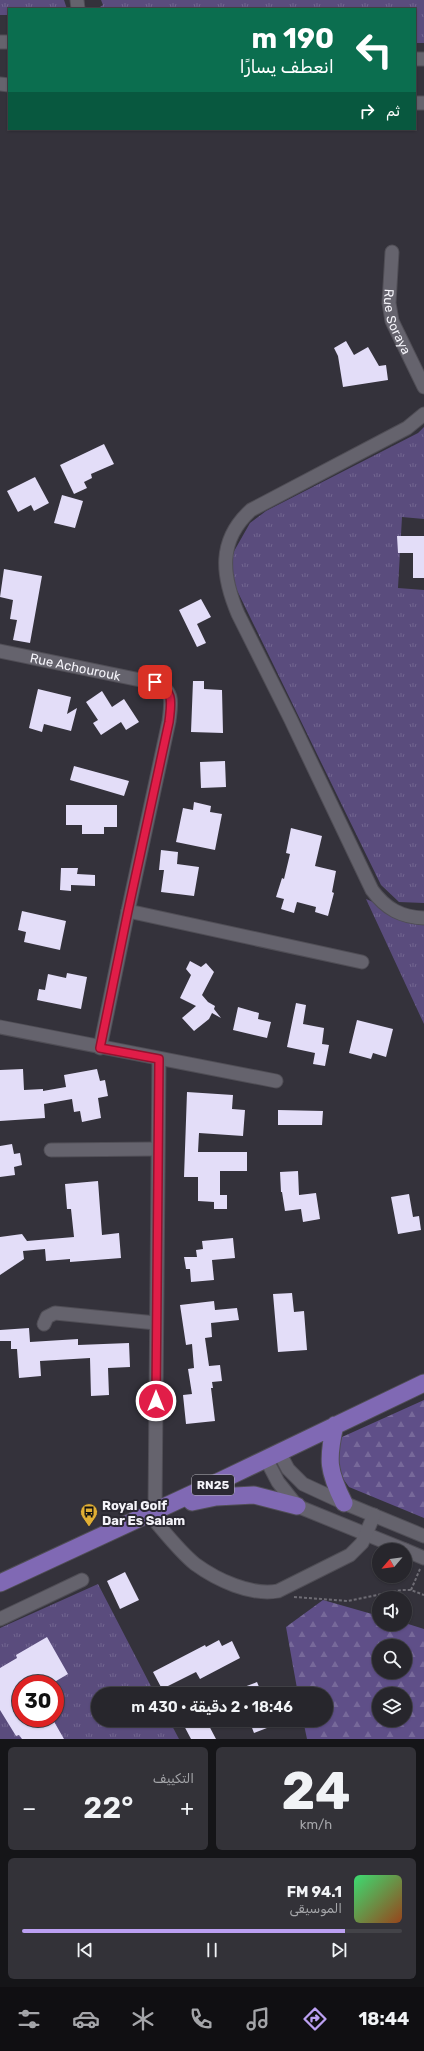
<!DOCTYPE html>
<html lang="ar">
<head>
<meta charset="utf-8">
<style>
	body { margin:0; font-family:Rubik,"Noto Sans Arabic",sans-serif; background:#333238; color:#f1f3f6; direction:rtl; height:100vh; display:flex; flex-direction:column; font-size:15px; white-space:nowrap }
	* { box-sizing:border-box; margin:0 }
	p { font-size:13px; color:#a4a5a9 }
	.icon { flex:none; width:22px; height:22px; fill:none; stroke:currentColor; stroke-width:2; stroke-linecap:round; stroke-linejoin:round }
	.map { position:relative; height:1739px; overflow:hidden; direction:ltr }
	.details { display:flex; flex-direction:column; gap:8px; padding:8px; background:#151518; flex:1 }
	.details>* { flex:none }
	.banner { position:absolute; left:8px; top:8px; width:408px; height:122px; border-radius:0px; box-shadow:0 1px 3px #0004,0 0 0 1px #434348; direction:rtl; background:#0b6e4f; color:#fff; overflow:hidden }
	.needle { width:26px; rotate:241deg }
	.buttons { position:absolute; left:372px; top:1543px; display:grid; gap:8px }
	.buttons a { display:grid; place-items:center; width:40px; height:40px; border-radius:50%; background:#27262c; box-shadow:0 1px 3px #0004,0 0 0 1px #434348; font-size:20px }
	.speed { position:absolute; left:12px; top:1675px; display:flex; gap:8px; font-size:20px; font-weight:700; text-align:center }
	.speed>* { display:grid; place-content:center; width:52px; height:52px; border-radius:50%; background:#27262c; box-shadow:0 1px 3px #0004,0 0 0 1px #434348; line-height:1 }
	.speed .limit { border:6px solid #d22; background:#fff; color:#111 }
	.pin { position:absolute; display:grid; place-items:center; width:34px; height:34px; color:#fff; margin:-17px; border-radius:8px; box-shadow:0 2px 6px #0006 }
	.me { position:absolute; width:44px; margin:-22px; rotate:0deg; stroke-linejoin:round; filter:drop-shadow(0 0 3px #0008) }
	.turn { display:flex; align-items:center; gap:14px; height:84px; padding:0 16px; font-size:18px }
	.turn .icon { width:52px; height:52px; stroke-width:2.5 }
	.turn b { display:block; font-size:28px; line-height:34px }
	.then { display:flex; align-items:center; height:38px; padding:0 16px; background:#0003; gap:8px; font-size:15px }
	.big { font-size:30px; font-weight:600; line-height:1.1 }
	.details .tile { flex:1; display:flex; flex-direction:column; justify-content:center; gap:6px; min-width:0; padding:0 14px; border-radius:6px; background:#333238 }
	.details .dial { align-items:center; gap:0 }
	.dial b { font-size:52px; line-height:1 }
	.song { display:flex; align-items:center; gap:12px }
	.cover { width:48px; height:48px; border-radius:6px; background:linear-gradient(135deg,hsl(140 70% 55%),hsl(20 70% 35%)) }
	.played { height:4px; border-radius:2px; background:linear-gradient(90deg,#bca0f2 85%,#434348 85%) }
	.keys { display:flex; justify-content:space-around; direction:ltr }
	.heat { display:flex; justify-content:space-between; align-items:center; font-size:22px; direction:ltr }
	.details .tiles { flex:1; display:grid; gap:8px; grid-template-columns:1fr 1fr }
	.tile:last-child { grid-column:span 2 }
	.trip { position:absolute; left:91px; top:1687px; width:242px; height:40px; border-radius:20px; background:#27262c; box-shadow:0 1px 3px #0004,0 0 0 1px #434348; font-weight:600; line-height:40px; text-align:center; direction:rtl }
	.dock { display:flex; height:64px; justify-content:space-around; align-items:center; background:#100f12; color:#a4a5a9 }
	.dock .icon { width:28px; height:28px }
	.dock .selected { color:#bca0f2 }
	.dock b { font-size:18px; color:#f1f3f6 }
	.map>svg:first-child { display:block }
	.grass { fill:url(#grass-tufts); fill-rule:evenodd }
	.forest { fill:url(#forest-firs); fill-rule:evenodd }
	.building { fill:#e3ddf8 }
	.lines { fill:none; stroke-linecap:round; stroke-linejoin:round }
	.minor-casing { stroke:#504e56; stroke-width:15 }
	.major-casing { stroke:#504e56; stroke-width:19 }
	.path { stroke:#6e6c74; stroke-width:2; stroke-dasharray:3 2; stroke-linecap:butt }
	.minor { stroke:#65636d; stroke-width:13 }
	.major { stroke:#8069b4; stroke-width:17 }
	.route-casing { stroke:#92132f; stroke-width:10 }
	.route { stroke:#e11d48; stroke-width:7 }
	.labels { text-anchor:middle; stroke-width:4; stroke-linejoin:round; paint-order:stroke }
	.shield { fill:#2a2831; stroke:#b7b6bd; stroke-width:1 }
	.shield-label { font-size:12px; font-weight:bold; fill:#f4f3f9 }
	.street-label { font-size:13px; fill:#f4f3f9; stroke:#2a2831 }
	.poi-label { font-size:13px; font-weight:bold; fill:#f4f3f9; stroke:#2a2831; text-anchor:start }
</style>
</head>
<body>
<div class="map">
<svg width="424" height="1739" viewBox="0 0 424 1739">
	<defs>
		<pattern id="grass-tufts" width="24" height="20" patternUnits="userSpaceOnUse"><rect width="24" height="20" fill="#5a4c7d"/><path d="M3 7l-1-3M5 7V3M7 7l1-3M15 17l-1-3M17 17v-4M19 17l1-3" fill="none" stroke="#726690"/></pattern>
		<pattern id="forest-firs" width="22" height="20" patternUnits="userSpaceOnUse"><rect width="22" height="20" fill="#5f4f88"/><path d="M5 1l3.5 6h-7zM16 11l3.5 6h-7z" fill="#77699a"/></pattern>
	</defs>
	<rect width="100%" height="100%" fill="#34323b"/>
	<path class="grass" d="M0 0H64L67 9H9V15H0Z
		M101 0H424V43H415V9H97L103 5Z
		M424 427V519L402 517 398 588 424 590V903L399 902 381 885 230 576 233 553 250 523 266 511 418 433Z
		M366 899 424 923V1024Z
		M98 1584 155 1694H98V1720H169L179 1739H0V1628ZM21 1684H55V1718H21Z"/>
	<path class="forest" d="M424 1400V1518L349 1487 334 1466 342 1437Z
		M323 1600 379 1616V1624L405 1623 424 1629V1739H307L303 1720H326V1694H298L286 1627ZM379 1646H405V1672H379ZM379 1694H405V1720H379Z"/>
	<path class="building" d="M346 341 354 355 368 347 379 366 386 365 388 380 343 387 338 356 334 348Z
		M104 444 114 464 91 474 92 478 84 482 87 488 74 494 60 465Z
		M35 477 49 503 34 511 31 505 18 512 7 491Z
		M62 495 83 501 75 528 54 523Z
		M397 536H424V578H413V553H398Z
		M4 569 42 576 30 643 13 640 17 620 10 619 13 600 0 597Z
		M201 599 211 617 197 624 206 643 197 647 179 610Z
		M193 681H204V689L222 690 223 733 191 732Z
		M38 689 71 697 67 714 77 708 71 731 44 724 42 732 29 728Z
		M102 691 112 707 124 699 139 722 126 730 121 722 101 735 93 723 98 720 86 702Z
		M225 761 226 787 201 788 200 762Z
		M74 766 129 781 124 796 70 780Z
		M194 802 211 806 210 812 222 814 215 850 176 842 183 808 193 810Z
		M66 805H117V827H104V834H82V825H66Z
		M291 828 322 836 315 866 336 871 332 892 334 893 328 916 315 912 316 907 297 902 294 913 281 909 284 899 276 897 282 878 284 879 290 854 286 853Z
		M161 850 178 852 177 864 199 867 194 896 161 892 164 870H159Z
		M61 868H78L77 874 95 875V886L71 885V891L60 890Z
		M22 911 66 921 60 950 24 942 26 932 18 930Z
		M190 961 201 967 206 963 214 972 202 995 208 1002 215 1006 214 1009 221 1018 212 1013 209 1019 194 1031 182 1018 196 1006 180 998 191 975 186 969Z
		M67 973 87 977 81 1009 37 1000 39 989 45 990 48 974 66 978Z
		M296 1003 306 1005 303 1024 324 1028 322 1044 329 1045 325 1066 313 1064 315 1053 287 1047Z
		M238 1007 259 1013 258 1019 271 1022 267 1038 233 1030Z
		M357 1020 393 1029 386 1057 373 1053 371 1059 349 1053Z
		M23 1069 24 1090 43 1089V1091L66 1087 64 1075 97 1069 100 1081 105 1080 108 1096 98 1098 101 1118 82 1122 80 1111 74 1112 72 1099 44 1104 45 1118 0 1121V1070Z
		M187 1092 233 1095 232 1109 245 1110 243 1136 199 1133 198 1152H247V1171H220V1195H227V1209H214V1202L198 1201V1177H184Z
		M278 1110 323 1111 322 1125H278Z
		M12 1144 14 1154 20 1153 22 1165 14 1167 15 1175 0 1177V1146Z
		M298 1171 299 1195 316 1193 320 1219 303 1222 301 1209 285 1211 282 1192H281L280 1172Z
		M98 1181 102 1235 119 1233 121 1258 70 1262V1259L46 1261 45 1249 23 1251 24 1259 0 1275V1237L22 1234 27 1241 74 1237 71 1209H67L65 1184Z
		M409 1194 413 1217 419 1216 421 1230 398 1234 391 1197Z
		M233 1238 235 1258 212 1260 214 1280 191 1282 190 1269H186L184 1257H197L196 1250 203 1249 202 1241Z
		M292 1293 294 1312 304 1311 307 1350 278 1352 273 1294Z
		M214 1301 215 1310 237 1308 239 1320 211 1323 212 1337 205 1338 209 1366 220 1365 222 1381 212 1382 213 1388H211L215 1421 186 1424 183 1395 192 1394 188 1369 194 1368 192 1344 186 1345 180 1305Z
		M29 1328 30 1342 78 1339V1345L129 1343 130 1367 108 1368 109 1395 91 1396 90 1358 40 1361 41 1376 19 1378 17 1349H11V1341H0V1330Z
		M125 1572 139 1600 120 1609 107 1581Z
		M47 1637 68 1674 51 1684H21V1718H52L64 1739H22L19 1735 16 1736 0 1710V1668L17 1658 16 1655Z
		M219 1640 222 1646 232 1641 240 1658 200 1679 196 1672 162 1689 153 1672 205 1645 206 1647Z
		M257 1682 262 1694H228V1693Z
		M181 1720H206L216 1739H191Z
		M249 1720H284L285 1721 254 1733Z"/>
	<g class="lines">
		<g class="minor-casing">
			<g id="minor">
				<path d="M77 0 78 9"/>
				<path d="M0 42H9"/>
				<path d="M415 59H424"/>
				<path d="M0 84 9 85"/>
				<path d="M415 103H424"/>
				<path id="s1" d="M392 252 389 303 392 321 424 387"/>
				<path d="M424 414 407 428 251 510C217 541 222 576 238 614L290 718 372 890C386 909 401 917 424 918"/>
				<path id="s2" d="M0 651 155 683C175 690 171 704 169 721L128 911 100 1048"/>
				<path d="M128 911 362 962"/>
				<path d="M0 1027 276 1081"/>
				<path d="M51 1150 157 1149"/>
				<path d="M44 1324 47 1317 55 1313 156 1323"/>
				<path d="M279 1452 288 1469 303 1484 344 1503 424 1536"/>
				<path d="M266 1459 278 1482 297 1506 405 1550"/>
				<path d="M155 1511 159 1059"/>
				<path d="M149 1514C164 1531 178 1550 195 1564 217 1580 251 1596 278 1591L350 1555 362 1543 374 1515"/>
				<path d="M405 1550 424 1558"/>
				<path d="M0 1619 82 1580"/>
			</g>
		</g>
		<g class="major-casing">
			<path id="major" d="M335 1425C327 1460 328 1471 344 1503
				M192 1502 216 1497 254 1495 297 1506
				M0 1583 224 1479 424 1383"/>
		</g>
		<path class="path" d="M411 1590 420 1569
			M294 1597 348 1601 402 1590H411L424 1595"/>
		<use href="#minor" class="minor"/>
		<use href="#major" class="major"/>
	</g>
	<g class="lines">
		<g class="route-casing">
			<path id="route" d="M155 682C175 690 171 704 169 722L128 911 100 1048 159 1059 156 1401"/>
		</g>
		<use href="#route" class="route"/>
	</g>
	<defs>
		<g id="bus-pin" transform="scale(0.9)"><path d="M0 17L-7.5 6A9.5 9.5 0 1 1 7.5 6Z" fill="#e1af34" stroke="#2a2831"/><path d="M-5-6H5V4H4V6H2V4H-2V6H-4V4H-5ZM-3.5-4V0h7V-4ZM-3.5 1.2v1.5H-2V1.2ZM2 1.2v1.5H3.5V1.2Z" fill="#111"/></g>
	</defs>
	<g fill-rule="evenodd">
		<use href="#bus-pin" x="89" y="1512"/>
	</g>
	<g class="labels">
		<rect class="shield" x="192" y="1475" width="42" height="20" rx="3"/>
		<g class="shield-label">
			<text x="213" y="1489">RN25</text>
		</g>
		<g class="street-label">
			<text dy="5" stroke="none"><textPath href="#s1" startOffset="71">Rue Soraya</textPath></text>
			<text dy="5" stroke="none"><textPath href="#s2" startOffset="77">Rue Achourouk</textPath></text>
		</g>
		<g class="poi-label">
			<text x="102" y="1510">Royal Golf<tspan x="102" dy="15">Dar Es Salam</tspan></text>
		</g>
	</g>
</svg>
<div class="buttons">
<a><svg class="needle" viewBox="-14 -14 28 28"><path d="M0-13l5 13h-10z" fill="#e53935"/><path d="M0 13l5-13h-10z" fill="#a4a5a9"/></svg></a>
<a><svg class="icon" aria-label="sound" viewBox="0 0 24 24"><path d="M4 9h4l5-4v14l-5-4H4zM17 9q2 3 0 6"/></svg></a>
<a><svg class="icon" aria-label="search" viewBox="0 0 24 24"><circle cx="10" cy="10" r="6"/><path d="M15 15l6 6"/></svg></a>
<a><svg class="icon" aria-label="layers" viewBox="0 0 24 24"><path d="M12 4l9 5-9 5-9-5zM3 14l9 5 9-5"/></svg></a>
</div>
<div class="speed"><div class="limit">30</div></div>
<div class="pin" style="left:155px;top:682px;background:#d93025"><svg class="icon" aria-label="arrive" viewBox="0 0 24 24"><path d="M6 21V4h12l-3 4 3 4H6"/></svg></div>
<svg class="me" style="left:156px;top:1401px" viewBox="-20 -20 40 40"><circle r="17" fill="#e11d48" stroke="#fff" stroke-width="3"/><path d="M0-11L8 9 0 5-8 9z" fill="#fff"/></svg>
<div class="trip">18:46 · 2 دقيقة · 430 m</div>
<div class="banner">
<div class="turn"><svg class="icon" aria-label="left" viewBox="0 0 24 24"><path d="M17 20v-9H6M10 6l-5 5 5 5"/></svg><div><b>190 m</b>انعطف يسارًا</div></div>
<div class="then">ثم<svg class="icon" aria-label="right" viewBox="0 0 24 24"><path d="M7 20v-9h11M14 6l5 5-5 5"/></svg></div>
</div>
</div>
<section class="details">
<div class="tiles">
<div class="tile dial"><b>24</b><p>km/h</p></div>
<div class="tile"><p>التكييف</p>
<div class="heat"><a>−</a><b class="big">22°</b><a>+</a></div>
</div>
<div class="tile">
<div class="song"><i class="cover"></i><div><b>94.1 FM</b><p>الموسيقى</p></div></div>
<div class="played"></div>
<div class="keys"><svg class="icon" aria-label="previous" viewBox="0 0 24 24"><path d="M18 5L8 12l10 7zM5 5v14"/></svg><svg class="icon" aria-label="pause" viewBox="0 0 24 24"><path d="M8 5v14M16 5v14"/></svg><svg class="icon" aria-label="next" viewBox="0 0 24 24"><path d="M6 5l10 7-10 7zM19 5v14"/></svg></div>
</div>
</div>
</section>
<nav class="dock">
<b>18:44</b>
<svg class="icon selected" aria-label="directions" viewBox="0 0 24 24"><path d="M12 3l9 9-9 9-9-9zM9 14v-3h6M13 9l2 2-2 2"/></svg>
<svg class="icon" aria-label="music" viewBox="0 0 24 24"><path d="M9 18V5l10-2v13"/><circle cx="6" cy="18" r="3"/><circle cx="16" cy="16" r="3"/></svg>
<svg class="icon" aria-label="phone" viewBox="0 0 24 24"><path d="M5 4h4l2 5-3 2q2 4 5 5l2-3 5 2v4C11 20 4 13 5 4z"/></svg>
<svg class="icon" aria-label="climate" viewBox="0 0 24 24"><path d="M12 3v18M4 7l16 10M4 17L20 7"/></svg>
<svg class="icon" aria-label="car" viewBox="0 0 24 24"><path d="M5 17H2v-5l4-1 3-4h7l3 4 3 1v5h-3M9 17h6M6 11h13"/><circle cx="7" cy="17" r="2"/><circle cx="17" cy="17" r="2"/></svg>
<svg class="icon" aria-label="filters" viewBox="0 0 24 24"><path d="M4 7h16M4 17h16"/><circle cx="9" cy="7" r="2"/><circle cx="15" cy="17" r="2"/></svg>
</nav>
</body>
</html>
